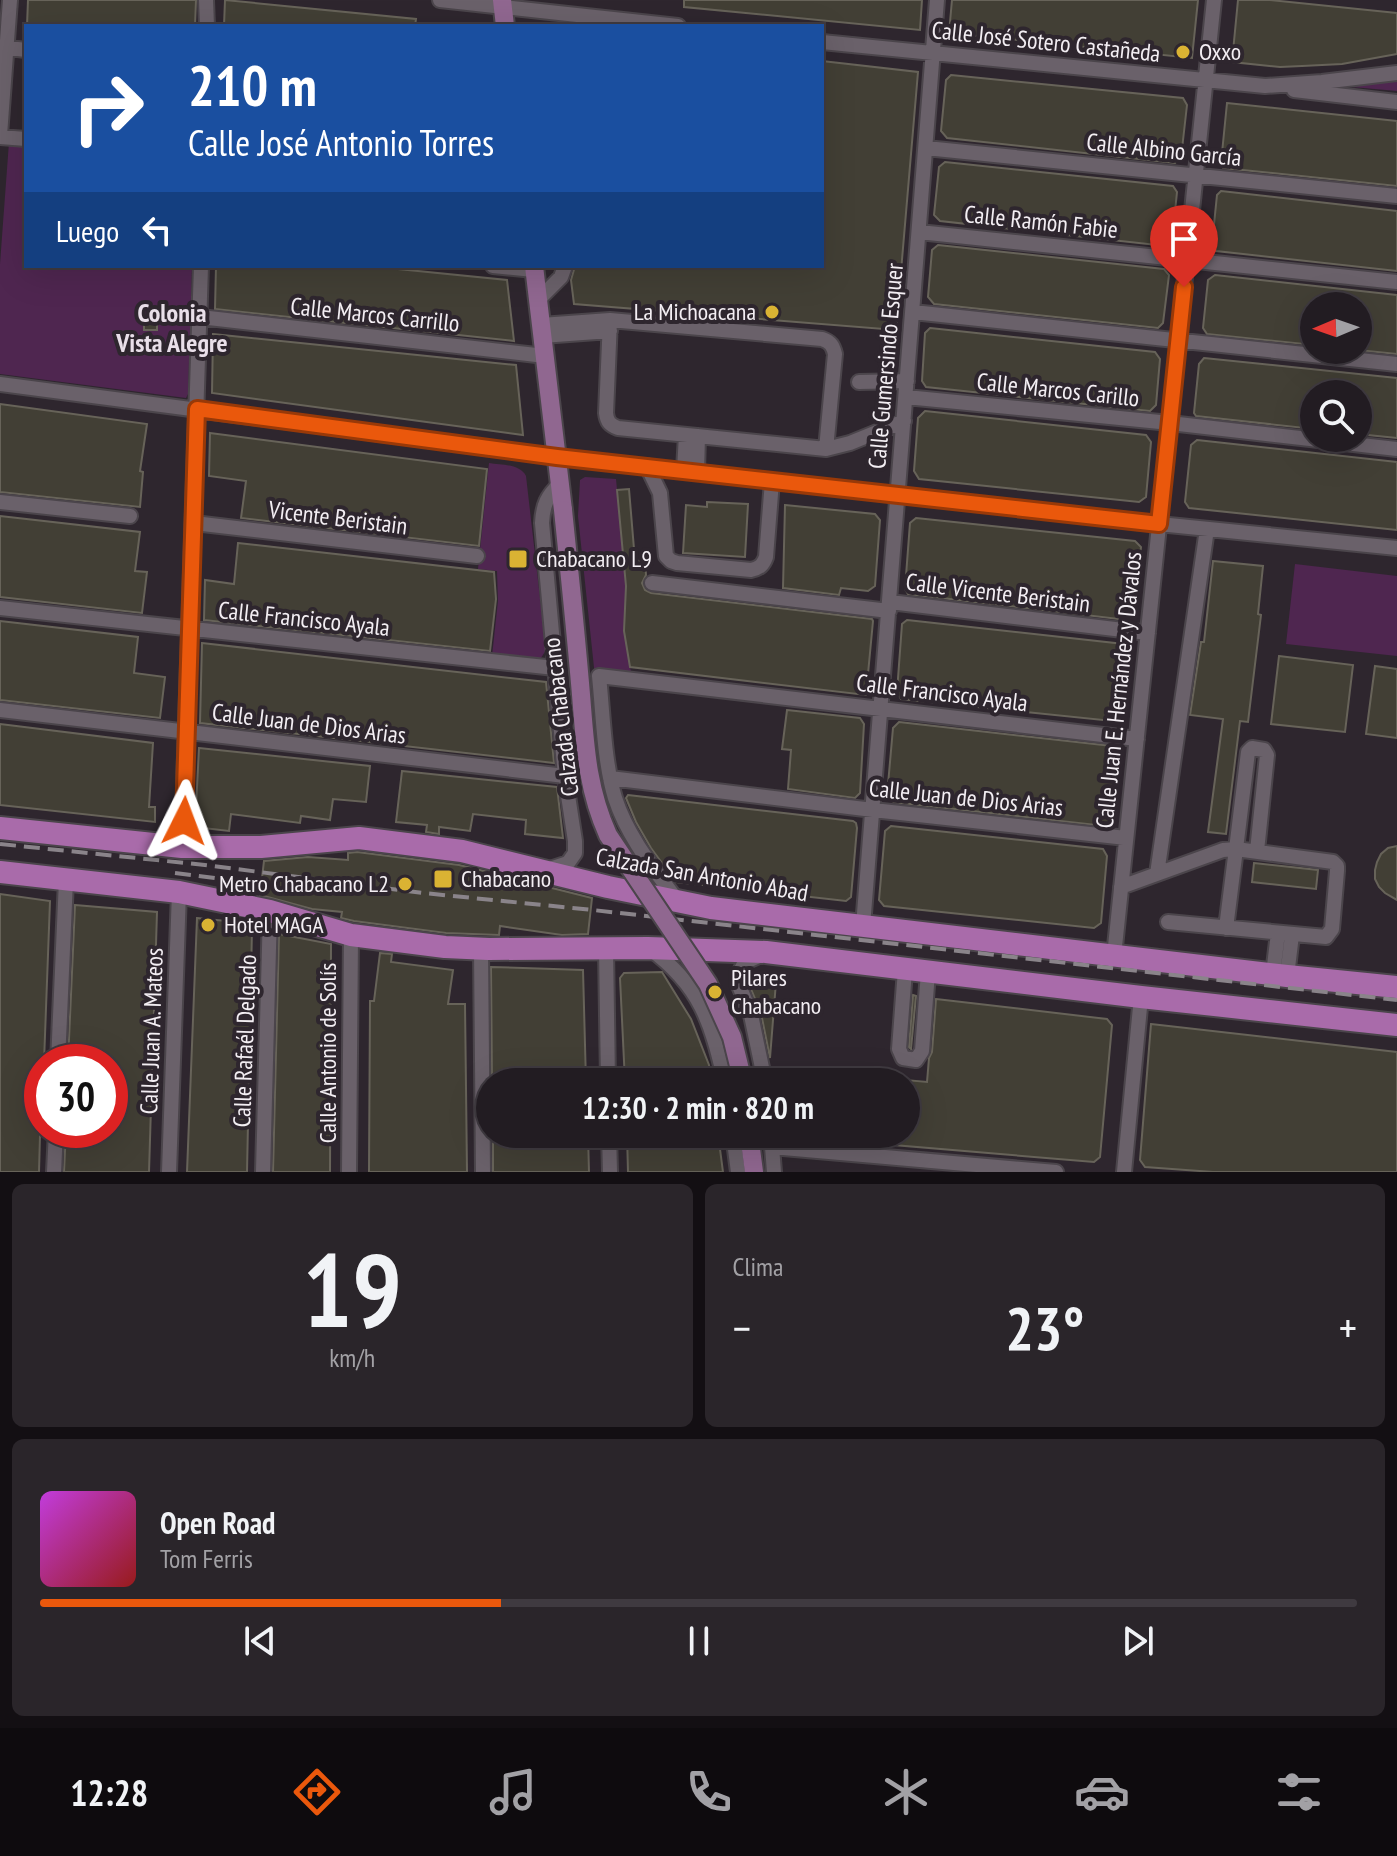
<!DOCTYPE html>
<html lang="es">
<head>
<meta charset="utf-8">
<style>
	body { margin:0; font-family:"PT Sans Narrow",sans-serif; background:#2a252a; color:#f1f3f6; height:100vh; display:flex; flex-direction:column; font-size:30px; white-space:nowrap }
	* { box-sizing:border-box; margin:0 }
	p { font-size:26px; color:#a2a1a5 }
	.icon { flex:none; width:44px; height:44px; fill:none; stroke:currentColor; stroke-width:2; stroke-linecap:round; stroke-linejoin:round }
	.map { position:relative; height:1172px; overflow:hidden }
	.sheet { display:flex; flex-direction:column; gap:12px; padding:12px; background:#130f13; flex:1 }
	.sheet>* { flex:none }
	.guide { position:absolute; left:24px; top:24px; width:800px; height:244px; border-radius:0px; box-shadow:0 8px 32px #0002,0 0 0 2px #3f3a40; background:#1a4fa0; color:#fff; overflow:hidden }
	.needle { width:52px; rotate:268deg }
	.buttons { position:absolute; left:1300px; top:292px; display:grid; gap:16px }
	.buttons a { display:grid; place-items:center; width:72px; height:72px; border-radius:50%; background:#221c22; box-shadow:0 8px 32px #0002,0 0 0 2px #3f3a40; font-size:40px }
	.speed { position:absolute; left:24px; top:1044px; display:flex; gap:16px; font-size:40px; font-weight:700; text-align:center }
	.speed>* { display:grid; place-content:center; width:104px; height:104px; border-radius:50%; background:#221c22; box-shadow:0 8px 32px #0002,0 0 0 2px #3f3a40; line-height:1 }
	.speed .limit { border:12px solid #d22; background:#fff; color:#111 }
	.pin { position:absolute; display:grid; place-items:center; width:68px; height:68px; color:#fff; margin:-82px -34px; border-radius:50% 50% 50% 0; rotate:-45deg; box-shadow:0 0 8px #0007 }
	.pin .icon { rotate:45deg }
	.me { position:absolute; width:88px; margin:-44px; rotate:3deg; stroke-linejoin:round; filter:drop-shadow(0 0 6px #0008) }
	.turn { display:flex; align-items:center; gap:28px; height:168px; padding:0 32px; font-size:36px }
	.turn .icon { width:104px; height:104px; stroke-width:2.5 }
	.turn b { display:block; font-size:56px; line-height:68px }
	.then { display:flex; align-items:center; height:76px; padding:0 32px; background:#0003; gap:16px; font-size:30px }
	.big { font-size:60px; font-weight:700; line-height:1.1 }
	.sheet .card { flex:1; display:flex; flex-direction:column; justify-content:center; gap:12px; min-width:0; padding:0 28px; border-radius:12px; background:#2a252a }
	.sheet .dial { align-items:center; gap:0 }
	.dial b { font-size:104px; line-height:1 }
	.song { display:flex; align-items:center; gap:24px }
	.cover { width:96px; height:96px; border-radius:12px; background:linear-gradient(135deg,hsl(290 70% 55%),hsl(0 70% 35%)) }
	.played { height:8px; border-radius:4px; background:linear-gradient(90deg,#ea580c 35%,#3f3a40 35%) }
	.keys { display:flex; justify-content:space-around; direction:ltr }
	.heat { display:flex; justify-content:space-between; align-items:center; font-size:44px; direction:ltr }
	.sheet .tiles { flex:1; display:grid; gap:12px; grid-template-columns:1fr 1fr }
	.card:last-child { grid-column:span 2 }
	.trip { position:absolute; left:476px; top:1068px; width:444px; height:80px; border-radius:40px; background:#221c22; box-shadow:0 8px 32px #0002,0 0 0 2px #3f3a40; font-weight:700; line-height:80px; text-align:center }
	.dock { display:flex; height:128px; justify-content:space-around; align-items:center; background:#0e0b0e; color:#a2a1a5 }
	.dock .icon { width:56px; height:56px }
	.dock .active { color:#ea580c }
	.dock b { font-size:36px; color:#f1f3f6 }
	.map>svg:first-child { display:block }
	.green { fill:#4f2650 }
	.building { fill:#423f35; stroke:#676359; stroke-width:2 }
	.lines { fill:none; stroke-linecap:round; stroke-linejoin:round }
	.minor-casing { stroke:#4b454b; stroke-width:18 }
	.major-casing { stroke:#4b454b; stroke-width:22 }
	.highway-casing { stroke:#4b454b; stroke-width:26 }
	.minor { stroke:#6a616a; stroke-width:14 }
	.major { stroke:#906790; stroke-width:18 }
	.highway { stroke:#a96baa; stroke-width:22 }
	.rail { stroke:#8a848a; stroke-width:4; stroke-dasharray:16 8; stroke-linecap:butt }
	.major-bridge-casing { stroke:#4b454b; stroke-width:22; stroke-linecap:butt }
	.major-bridge { stroke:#906790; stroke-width:18 }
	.route-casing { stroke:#983908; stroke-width:20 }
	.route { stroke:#ea580c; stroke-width:14 }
	.poi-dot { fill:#dab333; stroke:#2e262e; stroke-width:3 }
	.labels { text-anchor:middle; stroke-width:8; stroke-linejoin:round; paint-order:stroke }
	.street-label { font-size:24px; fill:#f3eef3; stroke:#2e262e }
	.poi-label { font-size:24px; fill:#f3eef3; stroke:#2e262e; text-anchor:start }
	.neighbourhood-label { font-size:26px; font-weight:bold; fill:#e9dfe9; stroke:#2e262e }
</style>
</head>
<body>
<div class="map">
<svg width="1397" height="1172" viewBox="0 0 1397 1172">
	<rect width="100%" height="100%" fill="#2e262e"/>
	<path class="green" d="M1397 79V91L1341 86Z
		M9 142H26V266H192L188 394 186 398 0 374V264Z
		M489 463C502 465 520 464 526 476L546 650 541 658 532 661 492 656 498 601 497 571 478 569Z
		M585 477 616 479 626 586 624 632 631 672 602 669 595 677 578 516 580 480Z
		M1295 564 1397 576V656L1286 644Z"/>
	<path class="building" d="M28 0H196L195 26H27Z
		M225 0 416 19 415 26H224Z
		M684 0H922L920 30 684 7Z
		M952 0H1198L1192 58 949 33Z
		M1238 0H1270L1397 13V54L1342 64 1302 66 1280 67 1232 62Z
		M822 61 918 72 896 330 574 304 571 280 575 266H822Z
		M951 75 1183 98 1187 105 1181 158 1175 163 947 138 941 131 946 80Z
		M1227 103 1397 121V186L1223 168 1221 163Z
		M945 162 1173 186 1177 192 1172 241 1166 246 940 221 934 215 939 167Z
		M1221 191 1397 211V271L1216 251 1212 244 1217 195Z
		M938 245 1164 269 1169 275 1163 323 1158 328 934 304 928 297 932 250Z
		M216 266H368L507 280 514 341 215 309Z
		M1215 275 1397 295V354L1358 350V306H1314V345L1207 334 1203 328 1208 280Z
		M144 317H157V330H144Z
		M930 328 1155 352 1160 359 1156 405 1150 411 926 387 922 381 925 333Z
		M213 334 516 365 523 435 212 393Z
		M1204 358 1397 378V438L1358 434V394H1314V429L1196 416 1194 413 1199 364Z
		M0 404 147 424 140 471 143 472 140 507 0 492Z
		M925 411 1146 435 1151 442 1146 497 1139 502 919 479 914 471 918 418Z
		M210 433 487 469 479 546 241 518 246 481 209 476Z
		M1197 440 1397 462V530L1189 508 1185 502 1191 445Z
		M629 489 635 561 645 560 646 575 642 583 645 590 651 593 872 619 873 621 866 695 630 667 624 631 626 586 617 490Z
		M707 502 748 504 745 557 683 553 686 505 707 507Z
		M785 505 875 514 880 520 875 586 868 591 841 588 839 595 783 588Z
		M0 516 140 532 135 571 147 572 142 613 0 597Z
		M916 518 1135 541 1141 547 1133 615 1127 620 908 594 905 589 910 523Z
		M238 543 494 572 496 599 490 651 204 620 205 580 234 584Z
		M1213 561 1263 566 1258 614 1261 615 1248 722 1240 721 1226 834 1208 832 1223 719 1190 715 1201 642H1204Z
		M907 620 1124 644 1130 650 1122 722 901 699 897 692 902 624Z
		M0 621 138 637 134 673 165 677 160 718 0 700Z
		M202 643 546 682 554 763 200 723Z
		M1279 656 1353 665 1345 732 1271 724Z
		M1375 666 1397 669V738L1366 734Z
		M787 710 860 718 864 724 860 793 855 798 788 789 791 750 782 749Z
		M899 722 1121 747 1111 820 1105 826 893 802 887 796 893 728Z
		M0 724 153 743 149 807H155V822L0 805Z
		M199 748 370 766 366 802 333 799 330 820 301 816 300 823 231 814 229 831 195 827Z
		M402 771 557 787 563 838 525 834 526 820 473 814 470 831 439 827V834L426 832 427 825 396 822Z
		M628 795 853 821 856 823 857 828 851 897 846 901 676 882 651 848 636 822 626 798Z
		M891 826 1103 849 1107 856 1101 923 1094 928 884 906 879 900 885 831Z
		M1397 846V900L1385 893 1379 887 1375 879V870L1377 862 1381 854 1388 848Z
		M357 852 459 865 505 876V878L524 881 592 898 588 934 562 935 500 926 499 935 446 933 354 921 341 918 342 912 312 909 260 895 264 861 308 857 348 860V853Z
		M1254 863 1318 870 1316 889 1252 882Z
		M0 894 50 901 44 1062H42L39 1172H0Z
		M75 905 157 912 149 1172H64L66 1130H110V1062H68Z
		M197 918 226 921 252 928 247 1172H187Z
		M279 934 331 944 330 1172H273Z
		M380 953 392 954 391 962 453 970 448 1004H465L467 1172H369L370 1001H374Z
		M491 967 583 970 586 1082H492Z
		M662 972 691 1019 709 1065 711 1082H625L620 978 624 973Z
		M751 979 776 982 770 1058 761 1013 748 982Z
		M913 995 916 996 911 1049 909 1047Z
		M936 999 1107 1019 1112 1025 1100 1157 1094 1162 858 1142 859 1134H906V1080L927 1082 929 1058 932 1052Z
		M1151 1024 1397 1052V1172H1213L1145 1167 1140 1160Z
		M772 1069 834 1074V1082H775Z
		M493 1134H588L589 1172H493Z
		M627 1134H718L723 1172H628Z"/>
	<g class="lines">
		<g class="minor-casing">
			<path id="minor" d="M206 0 207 26
				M440 0 678 26
				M822 42 1265 86 1322 82 1397 73
				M0 47 26 50
				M1294 90 1397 102
				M0 135 10 0
				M0 137 26 139
				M926 148 1397 196
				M919 232 1397 282
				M493 266 534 270
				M538 300 561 277 565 266
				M913 312 1397 364
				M200 317 545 356
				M541 325 610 320 822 339C831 342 833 346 835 354L826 449 618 428C610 425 607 422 606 413L610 320
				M542 336 610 331
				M859 382 907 381
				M0 384 557 457 1159 524 1397 548
				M906 397 1170 423 1397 449
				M826 449 850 443 904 421
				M647 466 660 493 666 556 671 561 677 563 751 570C760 568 763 565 766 557L772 481
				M684 470 686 435
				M697 472 698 436
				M0 502 130 516
				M194 523 477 556
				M652 583 889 611
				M890 602 1148 633
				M0 608 555 668
				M0 710 565 776
				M610 778 873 810 1126 838
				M182 847 201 266
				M547 870 568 863 575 853V841L565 776 542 523C543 505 547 496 560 484
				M1157 874 1207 529
				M1121 887 1223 850 1236 849 1226 928
				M679 903C655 870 628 838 615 798 604 762 603 714 599 676L1137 739
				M1168 922 1326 937 1332 929 1337 871V866L1333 862 1236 849 1248 752 1252 748 1264 750 1267 755 1257 851
				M863 926 937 0
				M606 948 608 1082
				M649 948C701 986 711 1022 725 1082
				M481 949 483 1172
				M761 955 745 962 738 975V983L751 1015 765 1082
				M1114 956 1214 0
				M905 970 899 1049 903 1058 916 1060 922 1051 928 972
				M1273 974 1278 933
				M1287 976 1292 935
				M58 1062 66 880
				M609 1134 610 1172
				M733 1134 738 1172
				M771 1134 774 1172
				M772 1147 1056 1172
				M54 1172 56 1130
				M169 1172 179 892
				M263 1172 270 911
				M349 1172 351 935
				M1124 1172 1141 997"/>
		</g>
		<g class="major-casing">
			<path id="major" d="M502 0 505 26
				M534 266 563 510
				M749 1134 754 1172"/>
		</g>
		<g class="highway-casing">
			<path id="highway" d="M0 828 182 847H261L359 838 462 851 608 887 711 908 1287 976 1397 987
				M0 872 179 892 270 911 351 935 445 947 489 949 648 948 766 952 1141 997 1397 1025"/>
		</g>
		<use href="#minor" class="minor"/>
		<use href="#major" class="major"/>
		<use href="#highway" class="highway"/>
		<path class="rail" d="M0 844 205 865 423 893 593 910 1397 1000
			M175 873 246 882"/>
		<g class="major-bridge-casing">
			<path id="major-bridge" d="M563 510C569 568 575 625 580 683 585 738 585 784 608 835L708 984 732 1037 743 1082"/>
		</g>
		<use href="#major-bridge" class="major-bridge"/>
	</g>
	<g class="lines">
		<g class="route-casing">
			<path id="route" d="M184 821 197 409 557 457 1159 524 1184 287"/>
		</g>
		<use href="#route" class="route"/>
	</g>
	<g class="poi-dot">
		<circle cx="1183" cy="52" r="8"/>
		<circle cx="772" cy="312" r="8"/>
		<rect x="508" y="549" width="20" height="20" rx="4"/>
		<rect x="433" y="869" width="20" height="20" rx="4"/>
		<circle cx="405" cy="884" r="8"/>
		<circle cx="208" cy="925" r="8"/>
		<circle cx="715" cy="992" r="8"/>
	</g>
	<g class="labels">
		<g class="street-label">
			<text transform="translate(1046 42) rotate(6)" y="8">Calle José Sotero Castañeda</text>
			<text transform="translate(1164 150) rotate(6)" y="8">Calle Albino García</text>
			<text transform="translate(1041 222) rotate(6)" y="8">Calle Ramón Fabie</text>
			<text transform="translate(375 315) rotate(6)" y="8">Calle Marcos Carrillo</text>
			<text transform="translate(886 366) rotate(-85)" y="8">Calle Gumersindo Esquer</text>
			<text transform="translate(1058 390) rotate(6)" y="8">Calle Marcos Carillo</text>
			<text transform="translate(338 518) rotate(7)" y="8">Vicente Beristain</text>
			<text transform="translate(998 593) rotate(7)" y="8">Calle Vicente Beristain</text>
			<text transform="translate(304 619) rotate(6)" y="8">Calle Francisco Ayala</text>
			<text transform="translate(1119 690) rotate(-84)" y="8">Calle Juan E. Hernández y Dávalos</text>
			<text transform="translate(942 693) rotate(7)" y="8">Calle Francisco Ayala</text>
			<text transform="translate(561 717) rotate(-97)" y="8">Calzada Chabacano</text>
			<text transform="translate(309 724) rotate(7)" y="8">Calle Juan de Dios Arias</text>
			<text transform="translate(966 798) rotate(6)" y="8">Calle Juan de Dios Arias</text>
			<text transform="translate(702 875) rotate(10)" y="8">Calzada San Antonio Abad</text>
			<text transform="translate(152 1031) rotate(-88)" y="8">Calle Juan A. Mateos</text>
			<text transform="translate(245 1041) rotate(-88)" y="8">Calle Rafaél Delgado</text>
			<text transform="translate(328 1053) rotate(-90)" y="8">Calle Antonio de Solís</text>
		</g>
		<g class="poi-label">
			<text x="1199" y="60">Oxxo</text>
			<text x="756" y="320" text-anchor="end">La Michoacana</text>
			<text x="536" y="567">Chabacano L9</text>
			<text x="461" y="887">Chabacano</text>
			<text x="389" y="892" text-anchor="end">Metro Chabacano L2</text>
			<text x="224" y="933">Hotel MAGA</text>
			<text x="731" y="986">Pilares<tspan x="731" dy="28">Chabacano</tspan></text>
		</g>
		<g class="neighbourhood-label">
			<text x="172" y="322">Colonia<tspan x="172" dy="30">Vista Alegre</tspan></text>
		</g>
	</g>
</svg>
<div class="buttons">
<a><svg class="needle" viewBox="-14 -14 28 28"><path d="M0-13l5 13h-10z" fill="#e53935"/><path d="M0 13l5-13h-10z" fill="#a2a1a5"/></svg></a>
<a><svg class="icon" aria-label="search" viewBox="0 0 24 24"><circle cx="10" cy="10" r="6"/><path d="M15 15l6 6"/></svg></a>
</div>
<div class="speed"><div class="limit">30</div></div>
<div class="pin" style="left:1184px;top:287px;background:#d93025"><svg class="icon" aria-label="arrive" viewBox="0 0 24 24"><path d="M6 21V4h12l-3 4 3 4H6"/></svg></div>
<svg class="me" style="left:184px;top:821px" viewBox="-20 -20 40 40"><path d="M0-17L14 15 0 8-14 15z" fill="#ea580c" stroke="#fff" stroke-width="4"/></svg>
<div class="trip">12:30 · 2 min · 820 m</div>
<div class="guide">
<div class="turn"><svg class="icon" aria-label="right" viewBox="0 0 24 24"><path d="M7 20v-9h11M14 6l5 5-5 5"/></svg><div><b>210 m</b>Calle José Antonio Torres</div></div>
<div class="then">Luego<svg class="icon" aria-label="left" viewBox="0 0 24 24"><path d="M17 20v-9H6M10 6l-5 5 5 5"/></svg></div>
</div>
</div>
<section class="sheet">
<div class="tiles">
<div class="card dial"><b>19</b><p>km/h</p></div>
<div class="card"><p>Clima</p>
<div class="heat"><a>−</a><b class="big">23°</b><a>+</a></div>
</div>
<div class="card">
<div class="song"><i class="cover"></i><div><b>Open Road</b><p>Tom Ferris</p></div></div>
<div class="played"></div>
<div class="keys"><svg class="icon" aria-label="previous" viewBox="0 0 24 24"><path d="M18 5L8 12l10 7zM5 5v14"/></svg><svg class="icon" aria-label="pause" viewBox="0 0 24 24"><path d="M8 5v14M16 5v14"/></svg><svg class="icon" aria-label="next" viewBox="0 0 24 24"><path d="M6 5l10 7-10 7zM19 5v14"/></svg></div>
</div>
</div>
</section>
<nav class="dock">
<b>12:28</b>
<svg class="icon active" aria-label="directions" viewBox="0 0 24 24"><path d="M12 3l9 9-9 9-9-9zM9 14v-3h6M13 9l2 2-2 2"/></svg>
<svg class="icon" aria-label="music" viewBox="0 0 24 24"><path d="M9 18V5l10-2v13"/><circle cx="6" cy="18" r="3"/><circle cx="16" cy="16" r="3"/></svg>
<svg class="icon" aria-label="phone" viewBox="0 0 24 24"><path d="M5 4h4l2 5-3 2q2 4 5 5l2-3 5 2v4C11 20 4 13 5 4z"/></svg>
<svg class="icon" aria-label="climate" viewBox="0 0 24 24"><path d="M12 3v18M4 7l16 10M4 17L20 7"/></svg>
<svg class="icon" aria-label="car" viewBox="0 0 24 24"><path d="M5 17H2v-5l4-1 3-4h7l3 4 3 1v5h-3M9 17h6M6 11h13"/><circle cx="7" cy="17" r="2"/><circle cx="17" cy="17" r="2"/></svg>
<svg class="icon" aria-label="filters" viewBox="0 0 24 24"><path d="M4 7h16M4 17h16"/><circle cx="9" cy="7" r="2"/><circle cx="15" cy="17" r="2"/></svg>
</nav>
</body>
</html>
